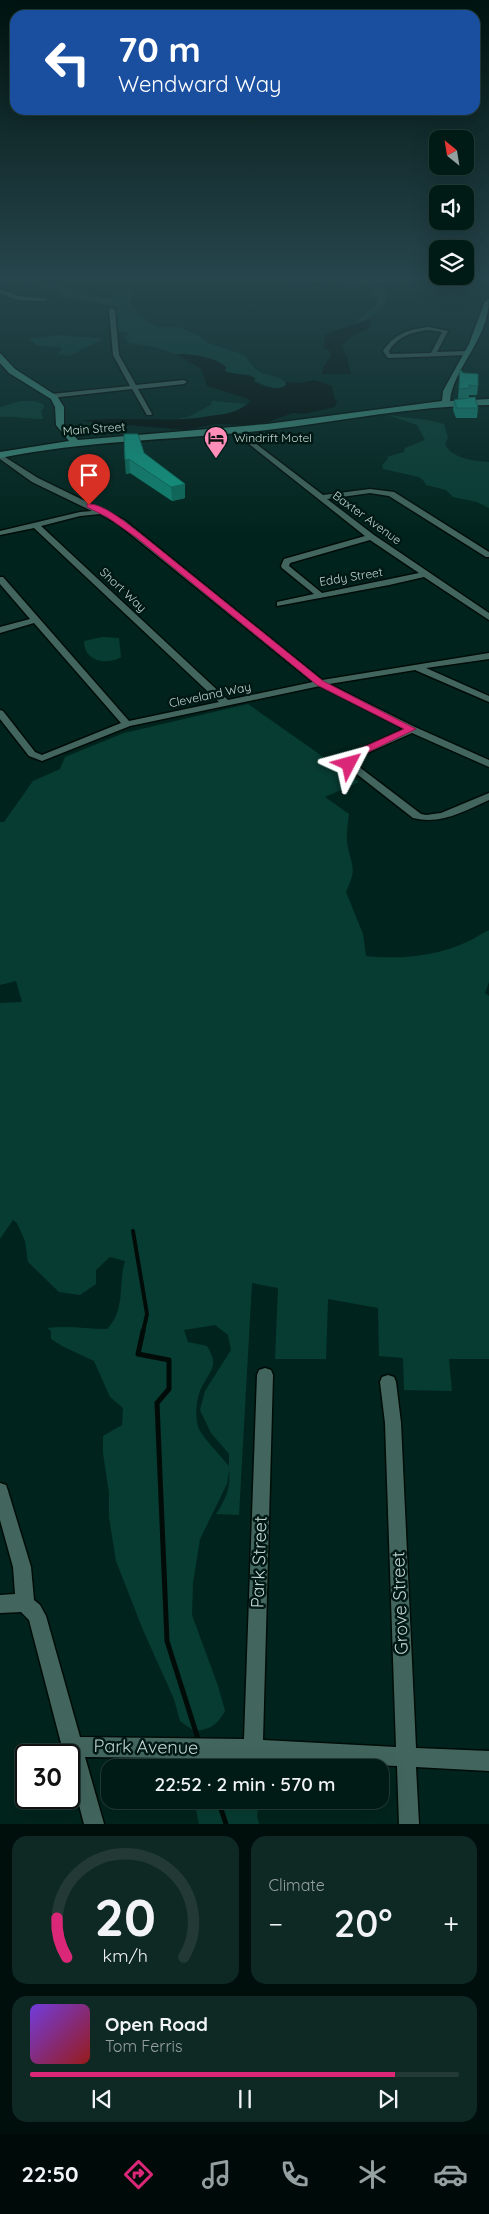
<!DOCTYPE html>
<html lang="en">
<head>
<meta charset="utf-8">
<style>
	body { margin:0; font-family:Quicksand,sans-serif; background:#0e2823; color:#f1f3f6; height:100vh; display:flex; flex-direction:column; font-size:19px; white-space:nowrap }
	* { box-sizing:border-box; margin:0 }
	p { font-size:16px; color:#95a1a1 }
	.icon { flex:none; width:28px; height:28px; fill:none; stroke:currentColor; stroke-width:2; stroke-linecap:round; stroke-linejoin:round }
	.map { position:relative; height:1824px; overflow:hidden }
	.panel { display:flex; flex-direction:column; gap:12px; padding:12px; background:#000f0c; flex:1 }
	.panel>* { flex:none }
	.guide { position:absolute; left:10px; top:10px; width:470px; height:105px; border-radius:15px; box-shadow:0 5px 20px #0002,0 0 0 1px #223935; background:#1a4fa0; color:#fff; overflow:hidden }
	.needle { width:32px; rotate:330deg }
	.fabs { position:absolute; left:429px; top:130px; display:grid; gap:10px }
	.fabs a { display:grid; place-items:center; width:45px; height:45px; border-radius:10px; background:#001b16; box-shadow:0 5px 20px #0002,0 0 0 1px #223935; font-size:25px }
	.speed { position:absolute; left:15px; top:1744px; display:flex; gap:10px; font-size:25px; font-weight:700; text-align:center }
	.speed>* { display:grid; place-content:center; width:65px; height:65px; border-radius:50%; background:#001b16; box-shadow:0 5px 20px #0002,0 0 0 1px #223935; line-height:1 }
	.speed .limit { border:2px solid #111; border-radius:8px; background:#fff; color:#111 }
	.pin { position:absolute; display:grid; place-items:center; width:42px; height:42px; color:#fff; margin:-51px -21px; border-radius:50% 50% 50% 0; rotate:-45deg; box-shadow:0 0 5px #0007 }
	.pin .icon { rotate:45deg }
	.me { position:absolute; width:55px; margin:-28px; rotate:51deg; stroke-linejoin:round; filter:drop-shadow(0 0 4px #0008) }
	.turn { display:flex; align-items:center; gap:18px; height:105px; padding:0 25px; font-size:22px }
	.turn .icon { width:65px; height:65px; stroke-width:2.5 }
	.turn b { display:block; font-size:35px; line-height:42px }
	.big { font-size:38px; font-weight:600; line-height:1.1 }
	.panel .tile { flex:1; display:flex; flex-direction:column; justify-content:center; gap:8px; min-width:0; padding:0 18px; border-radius:15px; background:#0e2823 }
	.panel .dial { align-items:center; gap:0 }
	.dial svg { height:130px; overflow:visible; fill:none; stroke:#223935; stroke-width:7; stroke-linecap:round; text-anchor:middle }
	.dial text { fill:#f1f3f6; stroke:none }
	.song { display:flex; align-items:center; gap:15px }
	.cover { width:60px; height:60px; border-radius:8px; background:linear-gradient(135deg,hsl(260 70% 55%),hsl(0 70% 35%)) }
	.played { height:5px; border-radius:2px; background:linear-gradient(90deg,#db2777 85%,#223935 85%) }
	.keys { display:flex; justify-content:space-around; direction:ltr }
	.heat { display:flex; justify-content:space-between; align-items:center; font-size:28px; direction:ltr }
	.panel .tiles { flex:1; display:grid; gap:12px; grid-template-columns:1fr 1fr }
	.tile:last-child { grid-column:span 2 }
	.trip { position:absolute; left:101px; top:1759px; width:288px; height:50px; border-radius:15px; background:#001b16; box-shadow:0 5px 20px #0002,0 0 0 1px #223935; font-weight:600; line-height:50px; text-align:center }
	.tab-bar { display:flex; height:80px; justify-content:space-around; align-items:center; background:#000b09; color:#95a1a1 }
	.tab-bar .icon { width:35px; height:35px }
	.tab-bar .current { color:#db2777 }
	.tab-bar b { font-size:22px; color:#f1f3f6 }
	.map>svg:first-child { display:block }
	.green { fill:#073c32; fill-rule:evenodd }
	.water { fill:#010c09 }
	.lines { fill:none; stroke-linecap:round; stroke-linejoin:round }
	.stream-far1 { stroke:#010c09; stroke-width:4 }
	.stream { stroke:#010c09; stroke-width:5 }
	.minor-casing { stroke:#000c07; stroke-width:3 }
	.major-casing { stroke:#000c07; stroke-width:3 }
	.minor { fill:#42665d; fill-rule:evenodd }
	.major { fill:#3a8877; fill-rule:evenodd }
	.wall { fill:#0f8572 }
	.shaded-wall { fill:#0c6c5c }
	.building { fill:#119b84; stroke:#0c6c5c }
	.route { fill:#db2777; stroke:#8e194d }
	.labels { text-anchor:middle; stroke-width:5; stroke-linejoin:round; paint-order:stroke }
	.far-street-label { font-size:12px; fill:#c3d7d1; stroke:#001914 }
	.far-poi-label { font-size:12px; fill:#c3d7d1; stroke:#001914; text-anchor:start }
	.near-street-label { font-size:18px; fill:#c3d7d1; stroke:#001914 }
</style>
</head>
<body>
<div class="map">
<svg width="489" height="1824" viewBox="0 0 489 1824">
	<rect width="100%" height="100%" fill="#00241d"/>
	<path class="green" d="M17 279 57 285 109 299 112 298 110 296 129 289 132 290 130 304 147 322 159 327H179L200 336 208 343 242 354C250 358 250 367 262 373 270 376 285 377 286 385L282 388C261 388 258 379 241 375 235 373 231 374 225 371V367L221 363 200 356 176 354 155 347 128 343 125 337 129 333 117 331V321L114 315 119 307 65 297 53 289Z
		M386 284H389L384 290 388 296C383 311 369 319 354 324L376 305 378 299 373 295V289Z
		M56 335 98 338 103 339 69 356 57 354 62 349 60 347 38 346 29 339Z
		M21 401H34L43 404 44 408 41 411 43 419C38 420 11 416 0 417V407Z
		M212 401 247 404C236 419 184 420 165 421L188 417 211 405Z
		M388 415 428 420 444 424 448 438 445 444C452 459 474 461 489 462V508L477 502 453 497 446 490 426 485 423 480 419 477 383 469 382 465 388 459 387 457 404 452 405 448 425 440 417 425Z
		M102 637 119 638 121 657C106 666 84 661 84 641Z
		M248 704 359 782 325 797 349 814C348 823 346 834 347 842 351 868 358 865 346 892L363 934 366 956C400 960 438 956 469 941 476 938 482 933 489 930V982L485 993 489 996V1359H449L452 1391 404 1390 403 1358 379 1356 378 1308 328 1299 326 1359H275L278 1288 252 1283 239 1515 216 1514C226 1499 231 1487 229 1470L227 1484 200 1539 193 1583 192 1615 218 1686 225 1711C216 1726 211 1729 194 1731L180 1721 174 1699 143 1630 116 1561 109 1517V1493L103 1453V1436L122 1425 123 1408 110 1397 94 1361 62 1346 51 1339V1331L47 1328C67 1325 86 1329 107 1329 126 1310 118 1284 125 1261L110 1257 96 1270V1284L80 1295 59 1292 28 1262 25 1241 17 1223 13 1220 0 1239V1003L22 1002 16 981 0 985V822H4L33 781 60 769 65 757 124 733ZM215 1325 228 1335 231 1350 205 1391 200 1410 211 1433 229 1454V1466C222 1457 199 1434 198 1426 195 1416 196 1401 200 1391 208 1371 221 1368 207 1346L188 1342 184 1330Z
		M194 1800H259L257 1816 259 1824H199Z"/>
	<path class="water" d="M370 319 371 326 369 328 351 337 342 346 347 357 351 374H322V370L331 355 330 351 324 348 325 334Z
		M176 354C192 354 213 356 226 367L225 371C234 376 246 372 255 378L254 382C263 386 277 392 286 385V382L300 383 315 380 332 386 334 398 337 401 335 407 304 414 293 413 268 422 247 425 216 424 186 430 80 421C121 416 163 423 204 417 226 413 231 416 250 402L249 399 207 386 201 369Z"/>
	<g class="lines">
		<path class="stream-far1" d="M133 1231 147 1314 143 1332"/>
		<path class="stream" d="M143 1331 138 1354 169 1360V1389L157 1403 167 1641 199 1742
			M204 1755 208 1768
			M218 1800 226 1824"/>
		<g class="minor-casing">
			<path id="minor" d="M0 289 18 296 47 299 44 301 17 300 0 293Z
				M112 308 115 310 119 355 136 385 184 380 187 382 184 384 138 389 152 414 151 415H147L132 389 51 398 48 396 51 394 130 386 113 355 109 310Z
				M429 327 448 331 437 352 468 351 471 353 468 355 388 358 383 351C394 334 409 329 429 327ZM429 330 442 332 431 353 390 354 389 351C398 336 412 332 429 330Z
				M234 430H238L323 495 370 489 394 492 489 552V557H486L389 496 370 493 327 499 374 535 489 613V620L424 577 389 585 277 606V602L314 594 282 568 281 566 284 559 365 536 234 432ZM370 540 419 573 322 593 289 566 290 563Z
				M0 454 38 478 124 520 322 680 489 653V659L426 668 489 696V702L415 670 329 684 415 727 489 760V767L412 733 356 758 354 763 421 814 426 815 441 813 489 793V800C464 811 442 825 413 818L344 764 349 754 404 729 320 686 130 726 42 761 29 756 0 719V710L3 711 35 752 42 755 121 723 34 623 0 633V627L30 619 0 584V577H3L129 721 219 702 34 528 0 535V531L80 512 92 511 32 482 0 459ZM100 514 118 524 313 682 228 700 41 526 80 516Z
				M265 1368 271 1370 273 1375 263 1740 396 1747 385 1423 380 1382 382 1377 388 1375 394 1377 396 1382 401 1423 416 1748 489 1751V1771L416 1767 419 1824H399L397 1766 253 1759 85 1757 104 1824H84L69 1767V1755H65L62 1747 29 1620 21 1612 0 1613V1595L15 1594 13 1567 0 1520V1483L6 1485 8 1491 31 1567 34 1600 40 1605 46 1616 80 1737 244 1739 257 1375 259 1370Z"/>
		</g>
		<g class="major-casing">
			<path id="major" d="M290 279H429L365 284 293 281Z
				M485 279H489V283L487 282Z
				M489 299C489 339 453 368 450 401L489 399V405C414 406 341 421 267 430 178 440 88 440 0 458V452L69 441 56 425 55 407 51 399 9 373 0 363V353L15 369 57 396 64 407V425L78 440 267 424 442 401 443 391 469 344 485 301Z"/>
		</g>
		<use href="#minor" class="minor"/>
		<use href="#major" class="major"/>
	</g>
	<path class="wall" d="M460 369 463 373 478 386 477 395H469V398L478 408 477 418H456L453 410 454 400 467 398 458 399Z
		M124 434 144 453 185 484V498L172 501 130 473 126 474Z"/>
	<path class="shaded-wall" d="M129 459 130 473 126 474 125 460Z
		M185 484V498L172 501 171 487Z"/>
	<path class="building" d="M460 369 463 373 478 374V386L469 385 470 388 459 389Z
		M475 397 478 408H457L454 400Z
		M124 434H138L144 453 185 484 171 487 129 459 125 460Z"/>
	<linearGradient id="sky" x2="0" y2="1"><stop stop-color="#001410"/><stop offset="0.52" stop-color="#26454c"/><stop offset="1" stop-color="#26454c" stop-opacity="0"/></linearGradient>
	<rect width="489" height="534" fill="url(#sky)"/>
	<path class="route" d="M87 504C102 502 129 525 142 535L323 681 416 729 356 758 352 766H345L344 764 348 754 404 729 317 685 137 538 107 517 87 507Z"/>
	<defs>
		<g id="hotel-pin" transform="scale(1.25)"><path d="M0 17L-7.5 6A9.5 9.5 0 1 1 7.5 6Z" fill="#ff8eb9" stroke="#001914"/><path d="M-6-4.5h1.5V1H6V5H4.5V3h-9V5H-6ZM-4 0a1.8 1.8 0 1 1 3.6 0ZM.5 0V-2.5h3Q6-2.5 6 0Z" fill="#111"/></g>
	</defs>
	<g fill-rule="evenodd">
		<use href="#hotel-pin" x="216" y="438"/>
	</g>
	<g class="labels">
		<g class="far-street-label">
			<text transform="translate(94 429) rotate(-4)" y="4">Main Street</text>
			<text transform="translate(367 518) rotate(36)" y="4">Baxter Avenue</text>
			<text transform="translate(351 577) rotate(-9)" y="4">Eddy Street</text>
			<text transform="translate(123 590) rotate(43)" y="4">Short Way</text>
			<text transform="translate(210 695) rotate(-12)" y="4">Cleveland Way</text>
		</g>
		<g class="far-poi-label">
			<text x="234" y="442">Windrift Motel</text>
		</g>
		<g class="near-street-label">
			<text transform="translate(259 1562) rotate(-88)" y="6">Park Street</text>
			<text transform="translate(400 1603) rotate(-92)" y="6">Grove Street</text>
			<text transform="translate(146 1747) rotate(1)" y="6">Park Avenue</text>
		</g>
	</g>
</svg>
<div class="fabs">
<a><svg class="needle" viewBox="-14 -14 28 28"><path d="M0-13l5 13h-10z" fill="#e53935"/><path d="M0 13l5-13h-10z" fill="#95a1a1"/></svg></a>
<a><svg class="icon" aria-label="sound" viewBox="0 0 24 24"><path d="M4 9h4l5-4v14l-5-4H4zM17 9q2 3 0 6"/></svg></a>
<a><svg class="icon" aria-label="layers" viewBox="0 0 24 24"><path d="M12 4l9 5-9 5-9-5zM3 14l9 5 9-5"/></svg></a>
</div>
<div class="speed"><div class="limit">30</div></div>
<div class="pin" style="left:89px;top:505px;background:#d93025"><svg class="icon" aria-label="arrive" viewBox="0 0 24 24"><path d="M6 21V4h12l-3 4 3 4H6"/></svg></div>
<svg class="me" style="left:349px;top:764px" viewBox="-20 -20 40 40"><path d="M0-17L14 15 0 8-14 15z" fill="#db2777" stroke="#fff" stroke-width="4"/></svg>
<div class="trip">22:52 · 2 min · 570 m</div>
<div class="guide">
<div class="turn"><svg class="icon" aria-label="left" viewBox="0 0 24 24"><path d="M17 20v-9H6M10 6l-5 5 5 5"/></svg><div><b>70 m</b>Wendward Way</div></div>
</div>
</div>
<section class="panel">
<div class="tiles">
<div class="tile dial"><svg viewBox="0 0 100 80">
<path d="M14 69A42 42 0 1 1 86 69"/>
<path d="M14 69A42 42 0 0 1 8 45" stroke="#db2777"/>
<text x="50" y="56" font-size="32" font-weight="700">20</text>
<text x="50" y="72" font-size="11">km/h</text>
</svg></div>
<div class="tile"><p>Climate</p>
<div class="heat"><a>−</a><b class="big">20°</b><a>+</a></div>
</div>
<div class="tile">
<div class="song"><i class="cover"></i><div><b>Open Road</b><p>Tom Ferris</p></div></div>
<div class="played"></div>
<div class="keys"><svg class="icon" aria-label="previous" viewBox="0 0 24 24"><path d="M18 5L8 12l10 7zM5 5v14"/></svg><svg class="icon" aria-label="pause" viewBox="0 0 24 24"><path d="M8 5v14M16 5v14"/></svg><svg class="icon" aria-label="next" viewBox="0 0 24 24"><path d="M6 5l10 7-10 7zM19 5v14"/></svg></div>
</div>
</div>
</section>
<nav class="tab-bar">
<b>22:50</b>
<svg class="icon current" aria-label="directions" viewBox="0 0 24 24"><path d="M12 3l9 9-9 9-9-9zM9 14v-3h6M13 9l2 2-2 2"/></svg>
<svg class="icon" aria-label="music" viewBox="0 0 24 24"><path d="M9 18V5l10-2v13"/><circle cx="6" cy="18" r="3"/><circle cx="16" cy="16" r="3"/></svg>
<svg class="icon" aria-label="phone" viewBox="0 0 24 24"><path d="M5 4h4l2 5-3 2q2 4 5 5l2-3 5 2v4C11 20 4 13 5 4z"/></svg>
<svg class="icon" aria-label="climate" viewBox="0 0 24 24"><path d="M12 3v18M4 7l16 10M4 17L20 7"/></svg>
<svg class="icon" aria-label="car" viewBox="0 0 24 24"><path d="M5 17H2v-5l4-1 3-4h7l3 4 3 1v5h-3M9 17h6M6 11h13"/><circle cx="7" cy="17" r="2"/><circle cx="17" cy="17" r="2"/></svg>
</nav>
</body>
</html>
